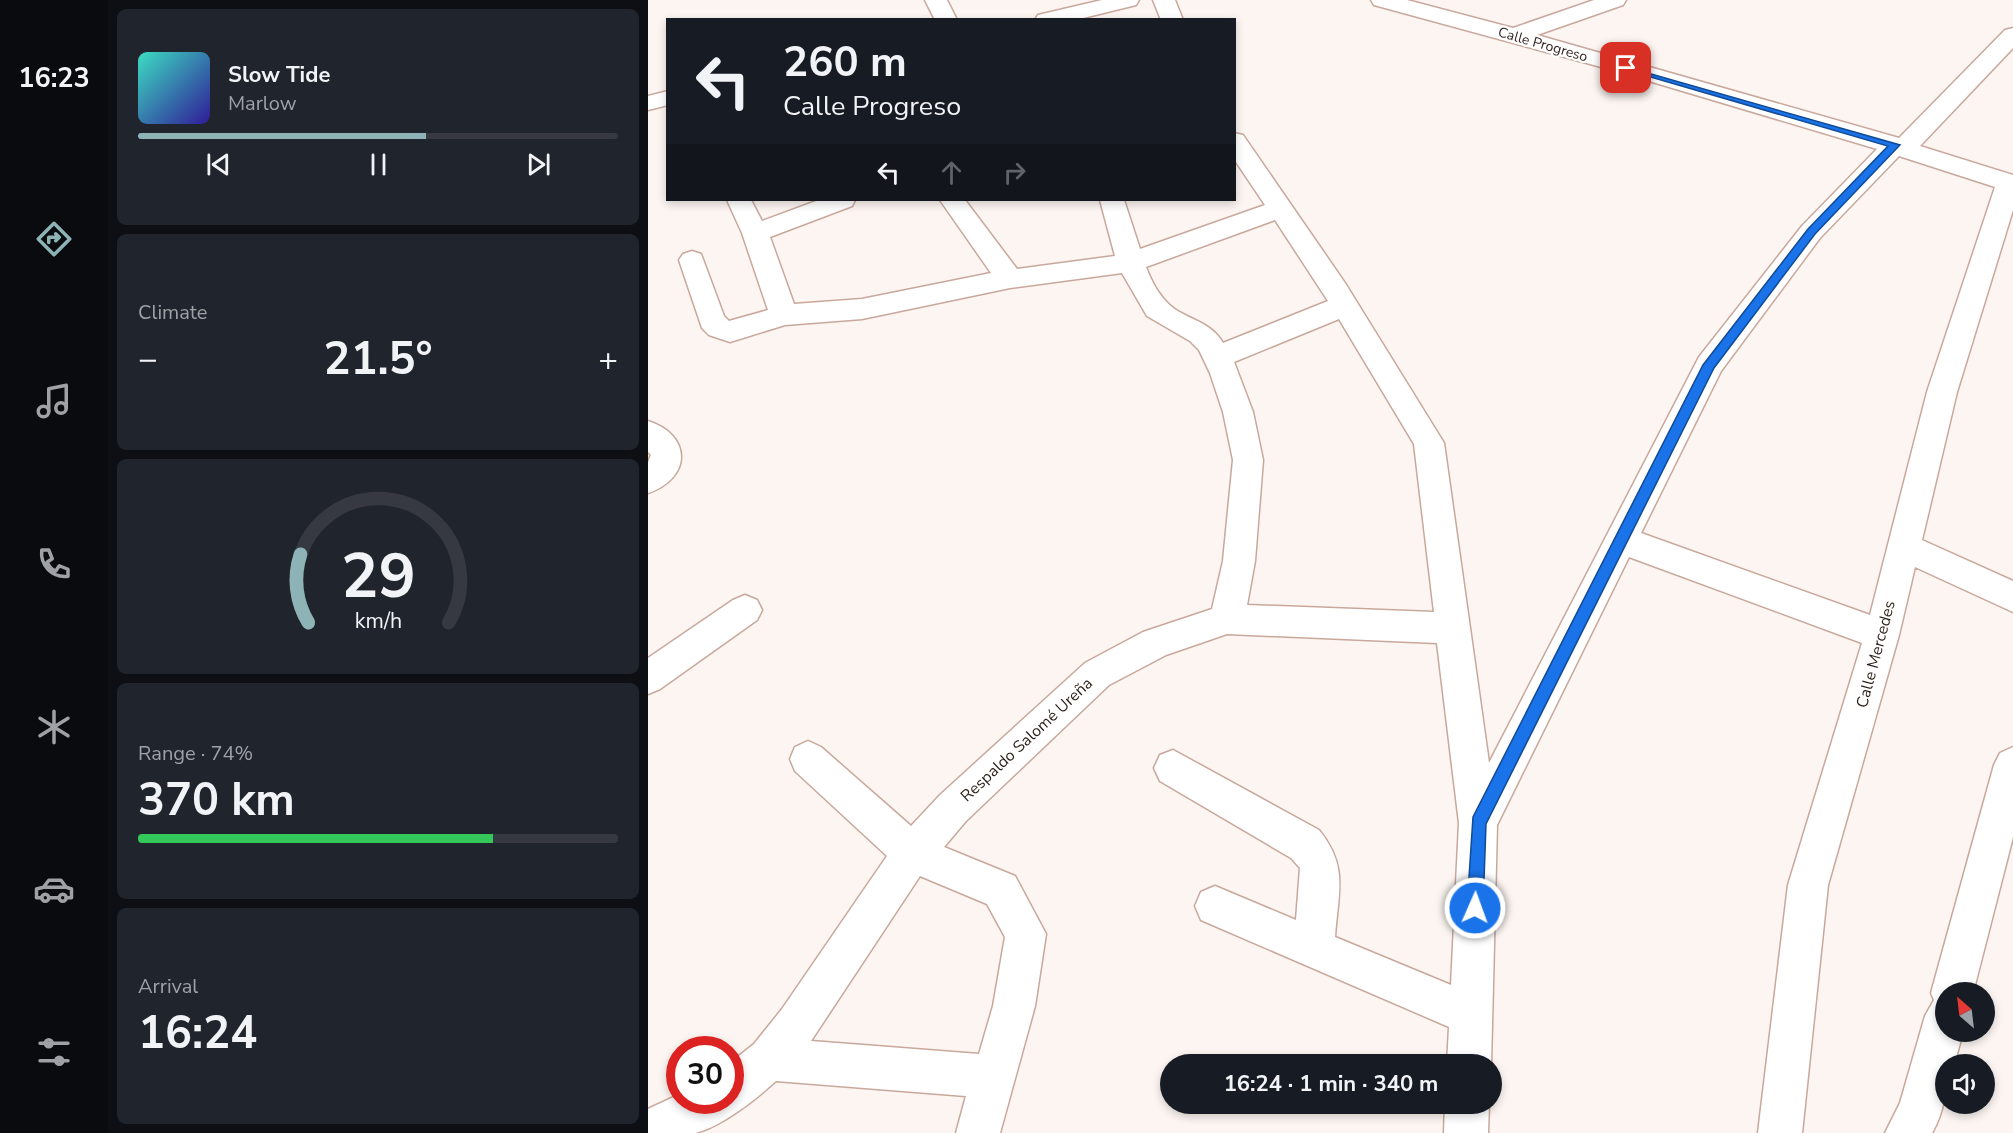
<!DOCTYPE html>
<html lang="en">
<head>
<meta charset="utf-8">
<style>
	body { margin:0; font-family:"Nunito Sans",sans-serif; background:#20242c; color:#f1f3f6; height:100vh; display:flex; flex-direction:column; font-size:22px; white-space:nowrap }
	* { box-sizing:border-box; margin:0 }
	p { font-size:20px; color:#9ea1a6 }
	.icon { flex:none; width:33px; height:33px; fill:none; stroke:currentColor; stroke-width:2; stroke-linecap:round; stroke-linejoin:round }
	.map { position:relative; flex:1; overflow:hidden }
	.sheet { display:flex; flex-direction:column; gap:9px; padding:9px; background:#0d0f14; width:540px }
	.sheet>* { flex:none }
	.banner { position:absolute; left:18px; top:18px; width:570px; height:183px; border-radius:0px; box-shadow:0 3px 9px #0003; background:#171b24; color:#f1f3f6; overflow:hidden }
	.needle { width:39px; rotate:332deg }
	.fabs { position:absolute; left:1287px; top:982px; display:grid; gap:12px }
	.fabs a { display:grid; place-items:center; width:60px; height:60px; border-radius:50%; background:#171b24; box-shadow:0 3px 9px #0003; font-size:30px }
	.speed { position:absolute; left:18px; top:1036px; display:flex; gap:12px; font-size:30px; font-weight:700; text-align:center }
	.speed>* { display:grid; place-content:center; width:78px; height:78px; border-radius:50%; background:#171b24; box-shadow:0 3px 9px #0003; line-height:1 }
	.speed .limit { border:9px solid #d22; background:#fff; color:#111 }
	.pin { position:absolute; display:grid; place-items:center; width:51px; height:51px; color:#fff; margin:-26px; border-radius:12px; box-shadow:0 3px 9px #0006 }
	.me { position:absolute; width:66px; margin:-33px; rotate:2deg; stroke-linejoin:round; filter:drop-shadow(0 0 4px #0008) }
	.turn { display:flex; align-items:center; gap:21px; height:126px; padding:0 18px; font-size:27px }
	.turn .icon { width:78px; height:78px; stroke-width:2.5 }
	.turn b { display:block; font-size:42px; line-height:51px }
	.lanes { display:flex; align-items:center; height:57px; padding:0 18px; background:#0003; justify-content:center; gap:30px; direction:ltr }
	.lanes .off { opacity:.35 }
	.big { font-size:45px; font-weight:700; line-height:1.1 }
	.sheet .tile { flex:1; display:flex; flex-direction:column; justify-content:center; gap:9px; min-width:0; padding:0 21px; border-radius:9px; background:#20242c }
	.sheet .dial { align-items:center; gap:0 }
	.dial svg { height:156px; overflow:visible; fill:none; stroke:#363941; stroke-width:7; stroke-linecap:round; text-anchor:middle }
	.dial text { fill:#f1f3f6; stroke:none }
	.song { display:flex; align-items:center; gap:18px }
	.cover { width:72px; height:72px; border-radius:9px; background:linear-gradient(135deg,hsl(170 70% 55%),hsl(250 70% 35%)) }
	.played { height:6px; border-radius:3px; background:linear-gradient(90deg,#8eb3b7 60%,#363941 60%) }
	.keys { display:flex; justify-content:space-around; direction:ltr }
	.heat { display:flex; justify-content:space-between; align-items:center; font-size:33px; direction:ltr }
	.charge { height:9px; border-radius:4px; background:linear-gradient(90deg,#34c759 74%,#363941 0) }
	.trip { position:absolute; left:512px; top:1054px; width:342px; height:60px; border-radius:30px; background:#171b24; box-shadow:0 3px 9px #0003; font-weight:700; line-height:60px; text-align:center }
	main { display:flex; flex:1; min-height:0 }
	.tab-bar { display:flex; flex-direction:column; width:108px; justify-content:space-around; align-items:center; background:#090b0e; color:#9ea1a6 }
	.tab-bar .icon { width:42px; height:42px }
	.tab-bar .active { color:#8eb3b7 }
	.tab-bar b { font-size:27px; color:#f1f3f6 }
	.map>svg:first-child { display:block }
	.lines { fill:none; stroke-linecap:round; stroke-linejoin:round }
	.street-casing { stroke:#c9a89c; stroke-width:3 }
	.street { fill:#fff; fill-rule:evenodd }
	.route { fill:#1a73e8; stroke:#114b97; stroke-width:1.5 }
	.labels { text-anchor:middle; stroke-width:4.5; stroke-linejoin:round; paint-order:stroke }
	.far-street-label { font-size:14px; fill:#2b1e1a; stroke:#fff }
	.street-label { font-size:16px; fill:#2b1e1a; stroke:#fff }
</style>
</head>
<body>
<main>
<nav class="tab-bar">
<b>16:23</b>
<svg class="icon active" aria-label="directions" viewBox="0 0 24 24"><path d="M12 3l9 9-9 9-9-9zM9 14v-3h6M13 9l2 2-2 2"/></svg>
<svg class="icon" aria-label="music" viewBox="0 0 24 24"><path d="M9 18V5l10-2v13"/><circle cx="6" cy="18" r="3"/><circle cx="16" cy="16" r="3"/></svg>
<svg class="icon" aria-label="phone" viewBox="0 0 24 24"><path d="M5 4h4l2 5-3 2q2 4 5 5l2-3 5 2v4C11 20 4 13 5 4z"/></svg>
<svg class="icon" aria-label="climate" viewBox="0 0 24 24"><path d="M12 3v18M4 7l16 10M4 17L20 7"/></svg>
<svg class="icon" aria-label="car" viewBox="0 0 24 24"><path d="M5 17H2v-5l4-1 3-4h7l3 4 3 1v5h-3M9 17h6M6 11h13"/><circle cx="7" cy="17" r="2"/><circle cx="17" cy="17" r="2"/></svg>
<svg class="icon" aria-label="filters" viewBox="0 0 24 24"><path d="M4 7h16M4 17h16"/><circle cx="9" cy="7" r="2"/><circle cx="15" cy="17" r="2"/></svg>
</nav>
<section class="sheet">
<div class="tile">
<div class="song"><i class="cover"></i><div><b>Slow Tide</b><p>Marlow</p></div></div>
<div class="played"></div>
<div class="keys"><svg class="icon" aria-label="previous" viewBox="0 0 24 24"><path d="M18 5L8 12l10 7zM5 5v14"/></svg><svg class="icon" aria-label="pause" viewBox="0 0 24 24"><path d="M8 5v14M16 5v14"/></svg><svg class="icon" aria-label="next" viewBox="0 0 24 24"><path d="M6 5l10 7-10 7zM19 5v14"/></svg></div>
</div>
<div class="tile"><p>Climate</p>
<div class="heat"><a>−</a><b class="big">21.5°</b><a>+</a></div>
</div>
<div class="tile dial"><svg viewBox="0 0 100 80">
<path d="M14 69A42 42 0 1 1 86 69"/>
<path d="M14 69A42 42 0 0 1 10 34" stroke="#8eb3b7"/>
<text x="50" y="56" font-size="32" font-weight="700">29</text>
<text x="50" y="72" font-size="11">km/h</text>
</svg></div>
<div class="tile"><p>Range · 74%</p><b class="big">370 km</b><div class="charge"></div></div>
<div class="tile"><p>Arrival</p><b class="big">16:24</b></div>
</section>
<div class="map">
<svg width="1365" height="1133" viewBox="0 0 1365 1133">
	<rect width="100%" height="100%" fill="#fcf5f2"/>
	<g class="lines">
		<g class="street-casing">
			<path id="street" d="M277 0H299L309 20H287Z
				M454 0H491L488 5 427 20H387L390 15Z
				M505 0H527L535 20H513Z
				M723 0H759L865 28 946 0H978L975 5 889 35 1251 138 1357 30 1365 28V48L1272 146 1365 175V210L1309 392 1274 540 1365 581V612L1267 567 1251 635 1180 885 1154 1133H1110L1140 885 1214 643 981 557 849 825 843 1065H799L801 1027 553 920 547 906 553 892 567 886 648 920 652 868 643 858 512 781 506 768 512 755 525 750 671 830C701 867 690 892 687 937L803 985 811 823 789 643 579 634 518 655 461 685 318 821 296 847 367 876 398 934 387 1006 352 1133H308L318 1096 128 1081C108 1099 73 1127 47 1133 33 1133 14 1133 0 1133V1109L32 1094V1101H82V1063L106 1044 134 1009 239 856 147 771 142 759 147 747 160 741 173 747 263 826 292 795 437 663 495 632 564 609 575 561 585 460 575 412 562 373 551 350 542 341 499 316 474 273 362 288 214 319 137 325 82 342 61 335 54 328 31 260 35 254 44 251 53 254 76 316 81 321 120 310 94 233 79 200H103L114 221 171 200H207L204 206 122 237 146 304 214 299 343 273 292 200H317L369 269 467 256 452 200H476L492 249 617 205 586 159V133L595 135 697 283 796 443 841 763 1051 357 1154 226 1229 149 964 70 726 5ZM1251 156 1347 187 1279 392 1222 615 993 533 1073 371 1172 238ZM627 220 680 301 575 343C564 324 546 321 528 310 513 300 504 283 498 267ZM691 319 766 444 786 612 599 605 607 561 615 460 605 412 586 362ZM272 876 339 904 357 937 345 1006 331 1054 163 1041Z
				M20 91V105L0 110V96Z
				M0 421C44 435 44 478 0 493V462L3 455 0 452Z
				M97 595 109 600 114 610 109 620 12 689 0 694V658L85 600Z
				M1365 747V837L1325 993H1298V1032H1315L1306 1065H1298C1298 1090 1297 1111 1284 1133H1237L1252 1103 1277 1016 1286 1000 1283 993 1346 765 1352 753Z
				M797 1104H841L840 1133H796Z"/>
		</g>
		<use href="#street" class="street"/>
	</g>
	<path class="route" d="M975 66 1252 145 1167 234 1066 368 838 824 835 908 833 914 827 917 821 914 819 908 825 817 1055 365 1160 229 1240 146 975 69Z"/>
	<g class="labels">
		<g class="far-street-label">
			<text transform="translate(895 44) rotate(16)" y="5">Calle Progreso</text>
		</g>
		<g class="street-label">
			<text transform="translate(1227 654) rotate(-75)" y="6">Calle Mercedes</text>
			<text transform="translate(378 739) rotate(-43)" y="6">Respaldo Salomé Ureña</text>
		</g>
	</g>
</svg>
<div class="fabs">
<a><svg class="needle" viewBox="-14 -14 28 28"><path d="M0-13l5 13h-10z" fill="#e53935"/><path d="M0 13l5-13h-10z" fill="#9ea1a6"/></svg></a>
<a><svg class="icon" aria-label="sound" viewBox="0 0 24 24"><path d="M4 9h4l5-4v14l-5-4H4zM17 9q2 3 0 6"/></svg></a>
</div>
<div class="speed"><div class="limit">30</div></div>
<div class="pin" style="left:978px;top:68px;background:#d93025"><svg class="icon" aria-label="arrive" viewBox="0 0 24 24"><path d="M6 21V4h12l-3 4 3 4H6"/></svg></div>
<svg class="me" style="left:827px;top:908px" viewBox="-20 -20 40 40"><circle r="17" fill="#1a73e8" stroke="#fff" stroke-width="3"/><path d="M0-11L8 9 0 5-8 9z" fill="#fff"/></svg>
<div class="trip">16:24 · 1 min · 340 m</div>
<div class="banner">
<div class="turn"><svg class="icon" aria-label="left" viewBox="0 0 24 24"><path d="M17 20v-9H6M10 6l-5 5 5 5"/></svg><div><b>260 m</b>Calle Progreso</div></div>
<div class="lanes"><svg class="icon" aria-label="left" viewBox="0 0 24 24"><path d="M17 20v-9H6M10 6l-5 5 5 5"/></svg><svg class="icon off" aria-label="ahead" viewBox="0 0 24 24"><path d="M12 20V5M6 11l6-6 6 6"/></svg><svg class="icon off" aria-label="right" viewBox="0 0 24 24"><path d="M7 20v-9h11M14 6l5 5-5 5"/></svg></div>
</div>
</div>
</main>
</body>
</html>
